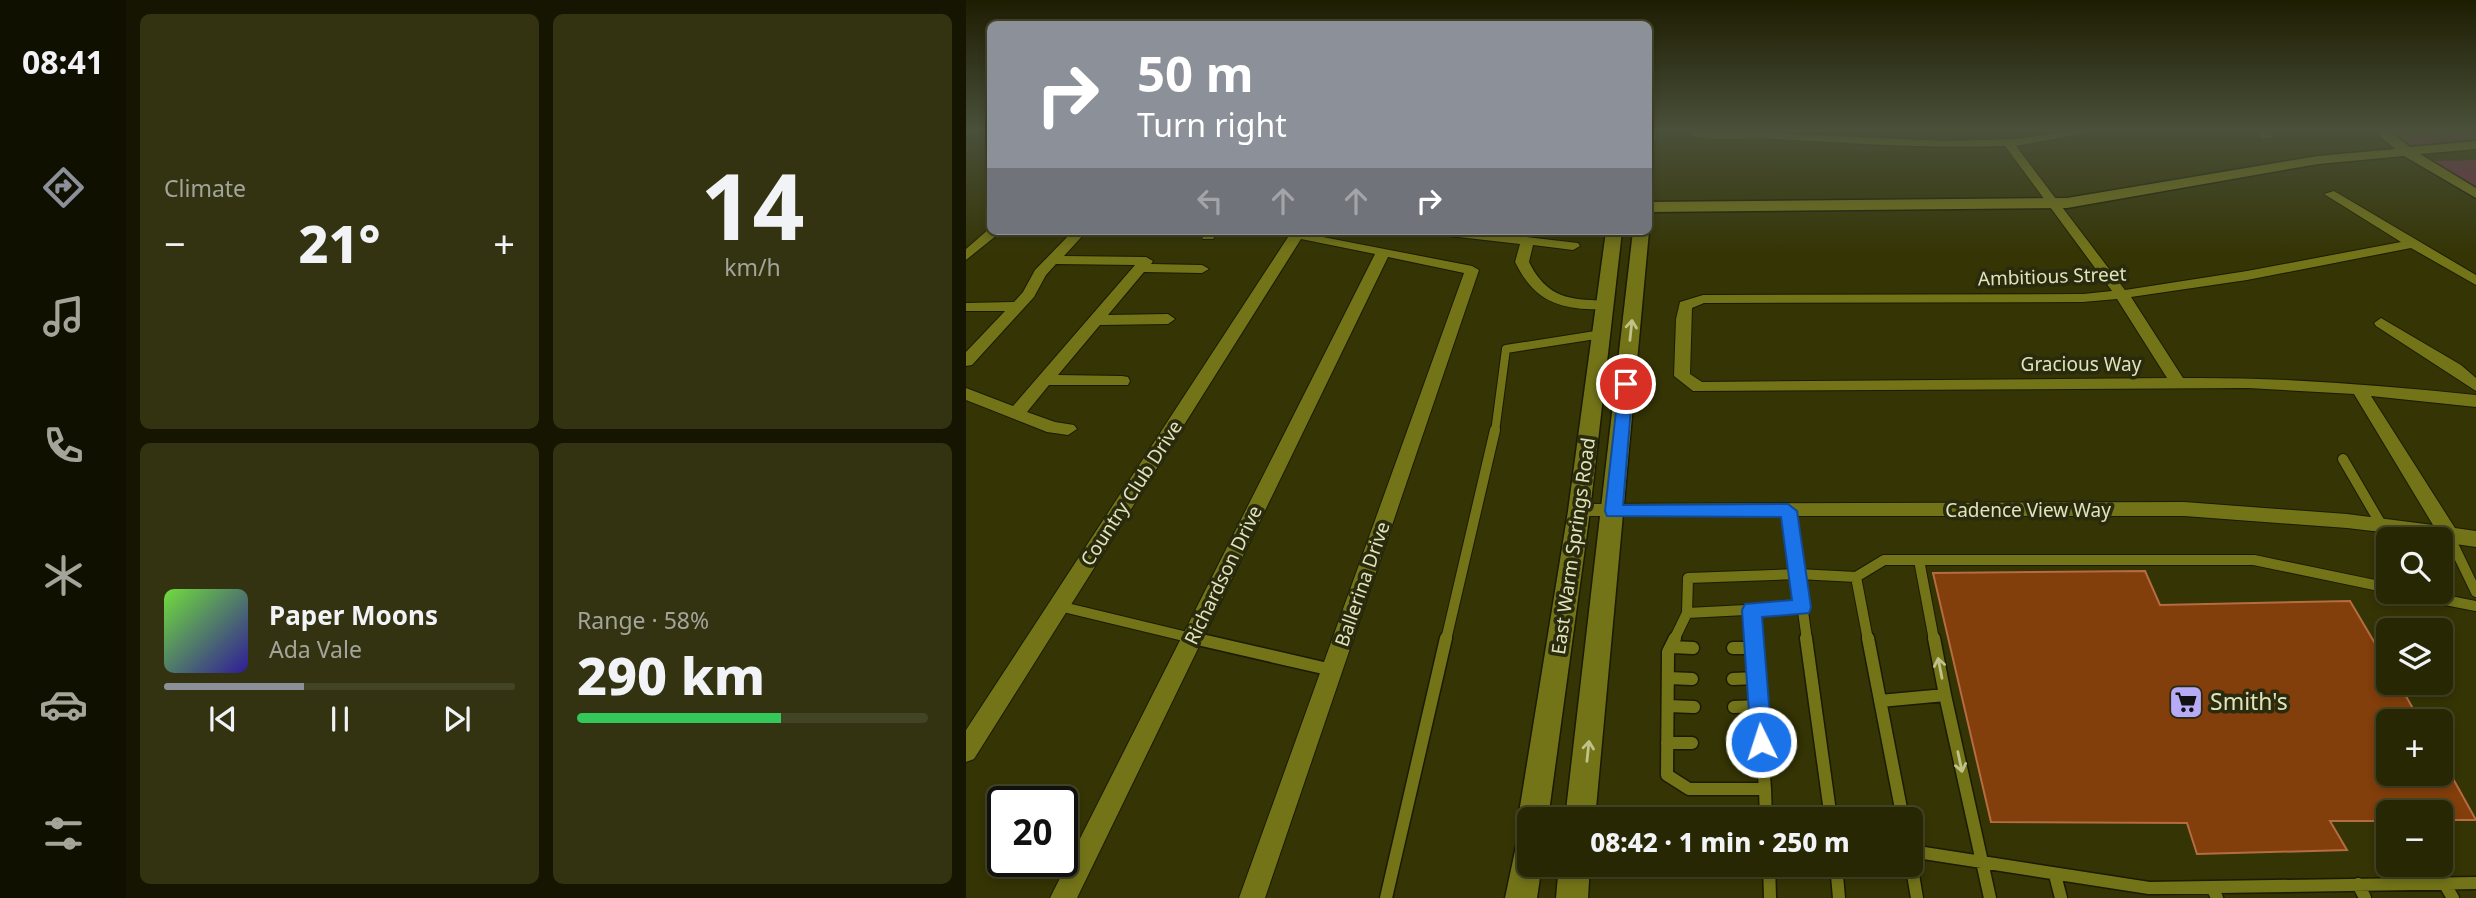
<!DOCTYPE html>
<html lang="en">
<head>
<meta charset="utf-8">
<style>
	body { margin:0; font-family:"Noto Sans",sans-serif; background:#333312; color:#f1f3f6; height:100vh; display:flex; flex-direction:column; font-size:26px; white-space:nowrap }
	* { box-sizing:border-box; margin:0 }
	p { font-size:23px; color:#a4a59a }
	.icon { flex:none; width:38px; height:38px; fill:none; stroke:currentColor; stroke-width:2; stroke-linecap:round; stroke-linejoin:round }
	.map { position:relative; flex:1; overflow:hidden }
	.sheet { display:flex; flex-direction:column; gap:14px; padding:14px; background:#151502; width:840px }
	.sheet>* { flex:none }
	.banner { position:absolute; left:21px; top:21px; width:665px; height:214px; border-radius:10px; box-shadow:0 4px 10px #0003,0 0 0 2px #434425; background:#8c9099; color:#fff; overflow:hidden }
	.buttons { position:absolute; left:1410px; top:527px; display:grid; gap:14px }
	.buttons a { display:grid; place-items:center; width:77px; height:77px; border-radius:10px; background:#272703; box-shadow:0 4px 10px #0003,0 0 0 2px #434425; font-size:35px }
	.speed { position:absolute; left:21px; top:786px; display:flex; gap:14px; font-size:35px; font-weight:700; text-align:center }
	.speed>* { display:grid; place-content:center; width:91px; height:91px; border-radius:50%; background:#272703; box-shadow:0 4px 10px #0003,0 0 0 2px #434425; line-height:1 }
	.speed .limit { border:4px solid #111; border-radius:10px; background:#fff; color:#111 }
	.pin { position:absolute; display:grid; place-items:center; width:60px; height:60px; color:#fff; margin:-30px; border:4px solid #fff; border-radius:50%; box-shadow:0 2px 7px #0007 }
	.me { position:absolute; width:77px; margin:-38px; rotate:356deg; stroke-linejoin:round; filter:drop-shadow(0 0 5px #0008) }
	.turn { display:flex; align-items:center; gap:24px; height:147px; padding:0 35px; font-size:32px }
	.turn .icon { width:91px; height:91px; stroke-width:2.5 }
	.turn b { display:block; font-size:49px; line-height:60px }
	.lanes { display:flex; align-items:center; height:66px; padding:0 35px; background:#0003; justify-content:center; gap:35px; direction:ltr }
	.lanes .off { opacity:.35 }
	.big { font-size:52px; font-weight:800; line-height:1.1 }
	.sheet .widget { flex:1; display:flex; flex-direction:column; justify-content:center; gap:10px; min-width:0; padding:0 24px; border-radius:10px; background:#333312 }
	.sheet .dial { align-items:center; gap:0 }
	.dial b { font-size:91px; line-height:1 }
	.song { display:flex; align-items:center; gap:21px }
	.cover { width:84px; height:84px; border-radius:10px; background:linear-gradient(135deg,hsl(100 70% 55%),hsl(250 70% 35%)) }
	.played { height:7px; border-radius:4px; background:linear-gradient(90deg,#8c9099 40%,#434425 40%) }
	.keys { display:flex; justify-content:space-around; direction:ltr }
	.heat { display:flex; justify-content:space-between; align-items:center; font-size:38px; direction:ltr }
	.charge { height:10px; border-radius:5px; background:linear-gradient(90deg,#34c759 58%,#434425 0) }
	.sheet .tiles { flex:1; display:grid; gap:14px; grid-template-columns:repeat(2,1fr) }
	.trip { position:absolute; left:551px; top:807px; width:406px; height:70px; border-radius:10px; background:#272703; box-shadow:0 4px 10px #0003,0 0 0 2px #434425; font-weight:800; line-height:70px; text-align:center }
	main { display:flex; flex:1; min-height:0 }
	.tab-bar { display:flex; flex-direction:column; width:126px; justify-content:space-around; align-items:center; background:#101001; color:#a4a59a }
	.tab-bar .icon { width:49px; height:49px }
	.tab-bar .selected { color:#8c9099 }
	.tab-bar b { font-size:32px; color:#f1f3f6 }
	.map>svg:first-child { display:block }
	.green { fill:#782d55 }
	.building { fill:#823e0b; stroke:#b56c41; stroke-width:2 }
	.lines { fill:none; stroke-linecap:round; stroke-linejoin:round }
	.service-far2-casing { stroke:#1b1b02; stroke-width:10 }
	.service-far1-casing { stroke:#1b1b02; stroke-width:12 }
	.service-casing { stroke:#1b1b02; stroke-width:15 }
	.minor-casing { stroke:#1b1b02; stroke-width:2 }
	.secondary-casing { stroke:#1b1b02; stroke-width:3 }
	.service-far2 { stroke:#737418; stroke-width:8 }
	.service-far1 { stroke:#737418; stroke-width:10 }
	.service { stroke:#737418; stroke-width:12 }
	.minor { fill:#737418; fill-rule:evenodd }
	.secondary { fill:#737418; fill-rule:evenodd }
	.oneway { stroke:#c0c289 }
	.route { fill:#1a73e8; stroke:#114b97; stroke-width:2 }
	.labels { text-anchor:middle; stroke-width:7; stroke-linejoin:round; paint-order:stroke }
	.street-label { font-size:19px; fill:#e1e3ba; stroke:#292a0e }
	.near-poi-label { font-size:23px; fill:#e1e3ba; stroke:#292a0e; text-anchor:start }
</style>
</head>
<body>
<main>
<nav class="tab-bar">
<b>08:41</b>
<svg class="icon selected" aria-label="directions" viewBox="0 0 24 24"><path d="M12 3l9 9-9 9-9-9zM9 14v-3h6M13 9l2 2-2 2"/></svg>
<svg class="icon" aria-label="music" viewBox="0 0 24 24"><path d="M9 18V5l10-2v13"/><circle cx="6" cy="18" r="3"/><circle cx="16" cy="16" r="3"/></svg>
<svg class="icon" aria-label="phone" viewBox="0 0 24 24"><path d="M5 4h4l2 5-3 2q2 4 5 5l2-3 5 2v4C11 20 4 13 5 4z"/></svg>
<svg class="icon" aria-label="climate" viewBox="0 0 24 24"><path d="M12 3v18M4 7l16 10M4 17L20 7"/></svg>
<svg class="icon" aria-label="car" viewBox="0 0 24 24"><path d="M5 17H2v-5l4-1 3-4h7l3 4 3 1v5h-3M9 17h6M6 11h13"/><circle cx="7" cy="17" r="2"/><circle cx="17" cy="17" r="2"/></svg>
<svg class="icon" aria-label="filters" viewBox="0 0 24 24"><path d="M4 7h16M4 17h16"/><circle cx="9" cy="7" r="2"/><circle cx="15" cy="17" r="2"/></svg>
</nav>
<section class="sheet">
<div class="tiles">
<div class="widget"><p>Climate</p>
<div class="heat"><a>−</a><b class="big">21°</b><a>+</a></div>
</div>
<div class="widget dial"><b>14</b><p>km/h</p></div>
<div class="widget">
<div class="song"><i class="cover"></i><div><b>Paper Moons</b><p>Ada Vale</p></div></div>
<div class="played"></div>
<div class="keys"><svg class="icon" aria-label="previous" viewBox="0 0 24 24"><path d="M18 5L8 12l10 7zM5 5v14"/></svg><svg class="icon" aria-label="pause" viewBox="0 0 24 24"><path d="M8 5v14M16 5v14"/></svg><svg class="icon" aria-label="next" viewBox="0 0 24 24"><path d="M6 5l10 7-10 7zM19 5v14"/></svg></div>
</div>
<div class="widget"><p>Range · 58%</p><b class="big">290 km</b><div class="charge"></div></div>
</div>
</section>
<div class="map">
<svg width="1510" height="898" viewBox="0 0 1510 898">
	<rect width="100%" height="100%" fill="#343404"/>
	<path class="green" d="M1415 129H1510V140L1441 148Z
		M1510 160V190L1462 161Z"/>
	<path class="building" d="M1179 571 1194 605 1384 601 1423 667V682H1432L1454 721H1423V774H1475V757L1510 820H1475V812H1423V821H1364L1381 850 1231 854 1221 823 1025 822 967 573Z"/>
	<g class="lines">
		<g class="service-far2-casing">
			<path id="service-far2" d="M529 432 540 349 636 334"/>
		</g>
		<g class="service-far1-casing">
			<path id="service-far1" d="M1377 459 1416 526
				M823 511 841 640
				M1482 534 1510 592
				M953 560 968 640
				M890 577 902 640
				M1439 592 1510 606
				M93 606 234 640
				M836 607 721 613 722 578 832 574 890 577 918 560H1288L1423 588
				M786 610 788 640
				M480 640 529 430
				M708 640 721 613"/>
		</g>
		<g class="service-casing">
			<path id="service" d="M227 638 366 670
				M709 638 702 652 701 775 723 789H799L788 638
				M840 638 865 819
				M902 638 937 819
				M705 647 727 648
				M767 648H789
				M702 678 726 679
				M767 679 791 678
				M979 695 1024 898
				M914 701 979 695 968 638
				M702 706 728 707
				M768 707 793 706
				M701 743H726
				M769 744 795 742
				M799 789 800 819
				M945 851 1183 888 1510 883
				M945 863 951 898
				M803 864 804 898
				M870 864 873 898
				M1089 875 1095 898
				M1478 883 1487 898
				M1392 884 1399 898
				M1246 887 1251 898
				M420 898 480 638"/>
		</g>
		<g class="minor-casing">
			<path id="minor" d="M0 129H13L0 136Z
				M721 129 979 141 1050 139 1116 129H1143L1050 146 1159 290 1281 271 1435 242 1358 194 1368 191 1510 275V285L1445 248 1281 280 1165 297 1217 378C1315 377 1412 385 1510 395V407L1405 396 1489 528 1510 531V547L1475 542V539L1381 528 1218 516H606L604 511 606 506 613 504 1218 502 1381 514 1467 525 1388 394 1282 388 727 391 708 376 710 319 714 302 737 295 1117 294 1146 291 1039 146C961 149 884 143 807 139 780 137 752 142 726 136ZM1151 299 1201 378 736 382 724 374 726 308 738 303 1117 302Z
				M1289 129H1300L1307 137 1297 139Z
				M24 228V231H36L0 260V249Z
				M107 231H121L98 256 180 257 187 261 185 264 236 265 243 269 236 273 178 272 142 315 202 314 209 319 202 324 134 325 92 375 156 376 162 377 164 381 162 385H83L61 412 89 422 108 425 111 429 102 435 81 432 0 400V388L47 406 169 265 90 264 80 275 68 297 6 365 0 366V352L39 311H0V303L48 302 57 292 69 270Z
				M234 231H248L249 236 247 239H237Z
				M326 231 506 266 513 270 299 898H273L498 273 422 257 111 898H84L409 254 335 239 8 759 0 762V730Z
				M468 231H510L612 243 614 246 607 250 567 245 563 262C577 290 594 299 625 300 634 301 640 300 646 305 639 311 629 309 620 309 584 307 565 294 549 262L554 244 475 235Z
				M1415 318 1495 365 1510 378V391L1410 326 1408 323Z"/>
		</g>
		<g class="secondary-casing">
			<path id="secondary" d="M682 129H691L689 142 682 146Z
				M1406 129H1421L1444 147 1510 141V149L1454 154 1510 188V198L1438 156 1352 164 1101 208 682 212V202L1101 198 1352 156 1429 149Z
				M640 231H656L624 511 582 819H564V864H576L571 898H539L553 832 558 830 552 819 602 511Z
				M667 231H683L629 819H599Z
				M593 864H624L622 898H590Z"/>
		</g>
		<use href="#service-far2" class="service-far2"/>
		<use href="#service-far1" class="service-far1"/>
		<use href="#service" class="service"/>
		<use href="#minor" class="minor"/>
		<use href="#secondary" class="secondary"/>
	</g>
	<defs><path id="oneway-shaft" d="M-6 0H5M1.5-3L5.5 0L1.5 3" fill="none" stroke-width="1.6" stroke-linecap="round" stroke-linejoin="round" transform="scale(1.75)"/></defs>
	<g class="oneway">
		<use href="#oneway-shaft" transform="translate(665 330) rotate(-84)"/>
		<use href="#oneway-shaft" transform="translate(974 668) rotate(-101)"/>
		<use href="#oneway-shaft" transform="translate(622 751) rotate(-84)"/>
		<use href="#oneway-shaft" transform="translate(994 762) rotate(78)"/>
	</g>
	<linearGradient id="sky" x2="0" y2="1"><stop stop-color="#1d1d02"/><stop offset="0.51" stop-color="#4a503a"/><stop offset="1" stop-color="#4a503a" stop-opacity="0"/></linearGradient>
	<rect width="1510" height="255" fill="url(#sky)"/>
	<path class="route" d="M660 379 667 384 657 505 822 504 831 511 845 607 843 613 796 617 806 742 803 749 795 752 788 749 785 742 776 610 779 604 826 600 815 517 641 516 639 511 653 384Z"/>
	<defs>
		<g id="supermarket-square" transform="scale(1.75)"><rect x="-9" y="-9" width="18" height="18" rx="4" fill="#b7abf8" stroke="#292a0e"/><path d="M-6-5.5h2.5l.6 2H6L4.5 2H-2.5L-4.4-4H-6ZM-1.5 3.2a1.3 1.3 0 1 0 .1 0ZM3 3.2a1.3 1.3 0 1 0 .1 0Z" fill="#111"/></g>
	</defs>
	<g fill-rule="evenodd">
		<use href="#supermarket-square" x="1220" y="702"/>
	</g>
	<g class="labels">
		<g class="street-label">
			<text transform="translate(1086 276) rotate(-2)" y="7">Ambitious Street</text>
			<text x="1115" y="371">Gracious Way</text>
			<text transform="translate(165 493) rotate(-57)" y="7">Country Club Drive</text>
			<text x="1062" y="517">Cadence View Way</text>
			<text transform="translate(607 546) rotate(-82)" y="7">East Warm Springs Road</text>
			<text transform="translate(257 575) rotate(-64)" y="7">Richardson Drive</text>
			<text transform="translate(396 584) rotate(-71)" y="7">Ballerina Drive</text>
		</g>
		<g class="near-poi-label">
			<text x="1244" y="710">Smith's</text>
		</g>
	</g>
</svg>
<div class="buttons">
<a><svg class="icon" aria-label="search" viewBox="0 0 24 24"><circle cx="10" cy="10" r="6"/><path d="M15 15l6 6"/></svg></a>
<a><svg class="icon" aria-label="layers" viewBox="0 0 24 24"><path d="M12 4l9 5-9 5-9-5zM3 14l9 5 9-5"/></svg></a>
<a>+</a>
<a>−</a>
</div>
<div class="speed"><div class="limit">20</div></div>
<div class="pin" style="left:660px;top:384px;background:#d93025"><svg class="icon" aria-label="arrive" viewBox="0 0 24 24"><path d="M6 21V4h12l-3 4 3 4H6"/></svg></div>
<svg class="me" style="left:795px;top:742px" viewBox="-20 -20 40 40"><circle r="17" fill="#1a73e8" stroke="#fff" stroke-width="3"/><path d="M0-11L8 9 0 5-8 9z" fill="#fff"/></svg>
<div class="trip">08:42 · 1 min · 250 m</div>
<div class="banner">
<div class="turn"><svg class="icon" aria-label="right" viewBox="0 0 24 24"><path d="M7 20v-9h11M14 6l5 5-5 5"/></svg><div><b>50 m</b>Turn right</div></div>
<div class="lanes"><svg class="icon off" aria-label="left" viewBox="0 0 24 24"><path d="M17 20v-9H6M10 6l-5 5 5 5"/></svg><svg class="icon off" aria-label="ahead" viewBox="0 0 24 24"><path d="M12 20V5M6 11l6-6 6 6"/></svg><svg class="icon off" aria-label="ahead" viewBox="0 0 24 24"><path d="M12 20V5M6 11l6-6 6 6"/></svg><svg class="icon" aria-label="right" viewBox="0 0 24 24"><path d="M7 20v-9h11M14 6l5 5-5 5"/></svg></div>
</div>
</div>
</main>
</body>
</html>
